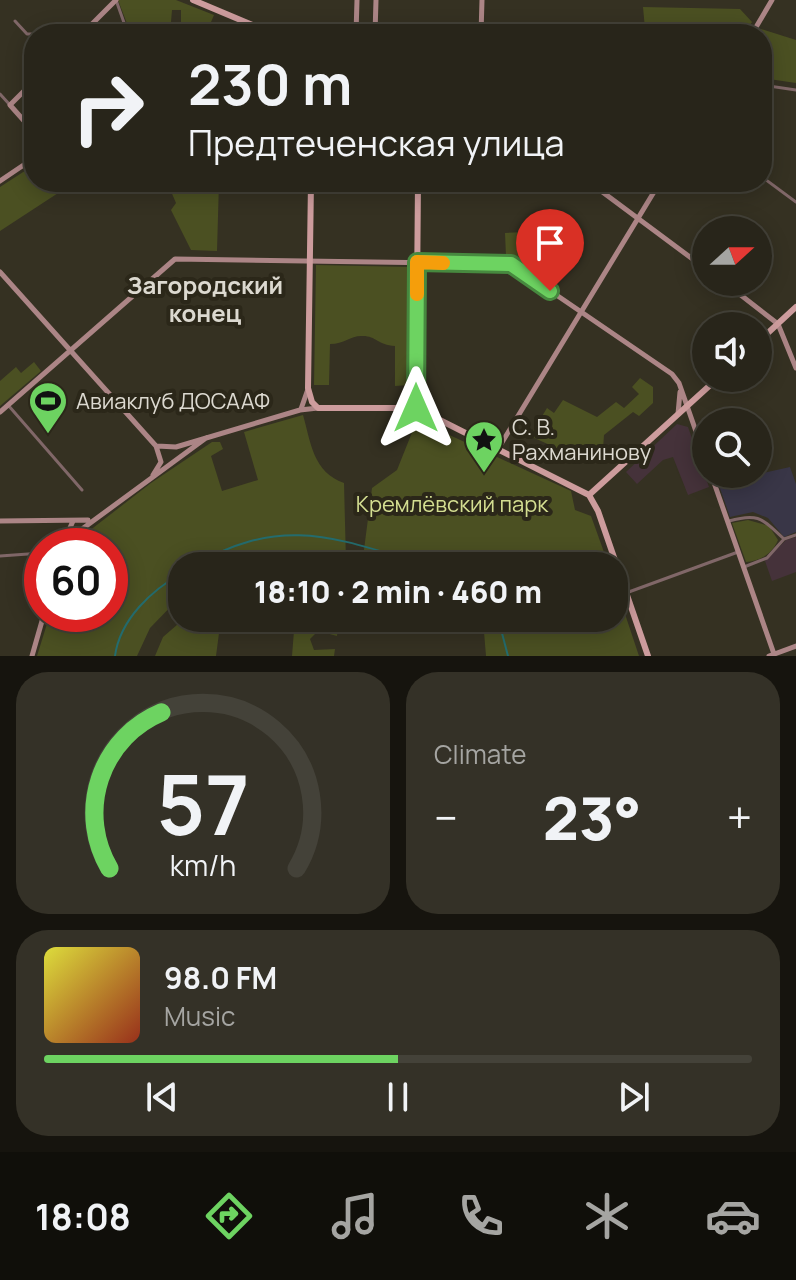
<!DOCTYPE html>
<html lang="en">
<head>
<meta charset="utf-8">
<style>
	body { margin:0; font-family:Manrope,sans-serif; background:#343127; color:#f1f3f6; height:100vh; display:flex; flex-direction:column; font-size:30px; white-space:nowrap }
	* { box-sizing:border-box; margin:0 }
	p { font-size:26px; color:#a5a5a2 }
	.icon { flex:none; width:44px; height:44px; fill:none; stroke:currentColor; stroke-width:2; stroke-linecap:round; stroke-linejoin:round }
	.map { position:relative; height:656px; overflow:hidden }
	.side { display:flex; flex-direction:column; gap:16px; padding:16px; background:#16140e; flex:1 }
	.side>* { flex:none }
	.top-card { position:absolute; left:24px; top:24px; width:748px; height:168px; border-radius:32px; box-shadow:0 4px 20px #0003,0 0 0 2px #444239; background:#28251a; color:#f1f3f6; overflow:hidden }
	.needle { width:52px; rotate:69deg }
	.controls { position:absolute; left:692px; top:216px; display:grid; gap:16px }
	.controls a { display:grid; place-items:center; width:80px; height:80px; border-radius:50%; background:#28251a; box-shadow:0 4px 20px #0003,0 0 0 2px #444239; font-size:40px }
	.speed { position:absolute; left:24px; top:528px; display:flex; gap:16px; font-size:40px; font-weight:700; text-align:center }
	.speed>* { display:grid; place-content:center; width:104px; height:104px; border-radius:50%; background:#28251a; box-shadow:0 4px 20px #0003,0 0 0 2px #444239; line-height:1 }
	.speed .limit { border:12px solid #d22; background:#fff; color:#111 }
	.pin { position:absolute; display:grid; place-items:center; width:68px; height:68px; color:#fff; margin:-82px -34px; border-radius:50% 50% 50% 0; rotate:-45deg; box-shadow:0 0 8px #0007 }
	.pin .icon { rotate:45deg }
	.me { position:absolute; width:88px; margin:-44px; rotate:0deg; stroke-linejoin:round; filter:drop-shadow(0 0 6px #0008) }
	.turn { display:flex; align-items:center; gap:28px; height:168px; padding:0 32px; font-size:36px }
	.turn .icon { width:104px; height:104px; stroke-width:2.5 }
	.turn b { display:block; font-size:56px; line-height:68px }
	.big { font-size:60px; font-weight:800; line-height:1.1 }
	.side .tile { flex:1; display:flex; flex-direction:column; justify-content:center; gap:12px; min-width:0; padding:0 28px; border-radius:32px; background:#343127 }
	.side .dial { align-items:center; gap:0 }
	.dial svg { height:208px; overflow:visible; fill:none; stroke:#444239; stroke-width:7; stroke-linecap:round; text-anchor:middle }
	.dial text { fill:#f1f3f6; stroke:none }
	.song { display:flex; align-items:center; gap:24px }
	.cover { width:96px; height:96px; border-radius:12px; background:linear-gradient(135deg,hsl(60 70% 55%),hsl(10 70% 35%)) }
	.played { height:8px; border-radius:4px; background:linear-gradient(90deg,#6dd361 50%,#444239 50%) }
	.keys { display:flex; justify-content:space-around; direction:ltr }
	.heat { display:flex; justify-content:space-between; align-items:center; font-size:44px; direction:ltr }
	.side .tiles { flex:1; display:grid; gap:16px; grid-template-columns:1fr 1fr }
	.tile:last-child { grid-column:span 2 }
	.trip { position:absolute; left:168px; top:552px; width:460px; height:80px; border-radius:32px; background:#28251a; box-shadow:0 4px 20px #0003,0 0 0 2px #444239; font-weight:800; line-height:80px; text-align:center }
	.tabs { display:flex; height:128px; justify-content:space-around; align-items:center; background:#100f0a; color:#a5a5a2 }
	.tabs .icon { width:56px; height:56px }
	.tabs .active { color:#6dd361 }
	.tabs b { font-size:36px; color:#f1f3f6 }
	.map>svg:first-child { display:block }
	.commercial { fill:#45323a }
	.medical { fill:#393647 }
	.green { fill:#4b5022 }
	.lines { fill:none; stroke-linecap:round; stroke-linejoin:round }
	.stream { stroke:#246c6e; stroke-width:2 }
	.street { stroke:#806768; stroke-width:3 }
	.secondary { stroke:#ac8586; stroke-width:5 }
	.primary { stroke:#cd9c9d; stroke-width:6 }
	.route-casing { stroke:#47893f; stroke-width:20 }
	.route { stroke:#6dd361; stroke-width:14 }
	.slow { stroke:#f59e0b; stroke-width:14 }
	.labels { text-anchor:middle; stroke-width:8; stroke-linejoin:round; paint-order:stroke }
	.poi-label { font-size:22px; fill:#dcd9d0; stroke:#2b2719; text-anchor:start }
	.park-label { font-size:22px; fill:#d4de91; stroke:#2b2719 }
	.neighbourhood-label { font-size:24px; font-weight:bold; fill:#dcd9d0; stroke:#2b2719 }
</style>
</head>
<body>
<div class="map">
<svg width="796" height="656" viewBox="0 0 796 656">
	<rect width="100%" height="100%" fill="#353122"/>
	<path class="commercial" d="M677 424 688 427 709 487 688 495 673 457 663 460 637 484 626 472Z
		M796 537V572L772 581 765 561 786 540Z"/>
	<path class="medical" d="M790 467 796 484V532L784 537 768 518 753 512 730 517 715 474H758Z"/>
	<path class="green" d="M118 0H176L214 15 211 22H181V10H172L171 22H154L151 34H131Z
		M643 7 740 9 752 22 745 34H580L645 29Z
		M761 29 796 40V83L762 78V34H758Z
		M34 165V182H75L0 231V187Z
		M167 182H219L217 251 191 250 171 210 176 203Z
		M548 231 528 266 515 257 506 256 505 233Z
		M316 265 410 267 409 385 395 386V346C378 345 376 336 363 336 351 335 345 344 330 344L329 385H314Z
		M34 362 41 371 0 406V381L16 367 21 373Z
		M640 378 653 387V403L639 416 633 412 604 435 603 449 587 462 530 436 547 408 554 413 563 400 597 417 616 402 624 408 639 394 632 387Z
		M303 415C311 443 313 472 344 483L346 562 291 552 248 558 228 566H182V595L150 628 137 656H37L50 614H110V546L71 545 151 483 212 442H220L223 449 211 456 222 491 258 480 244 432Z
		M417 420 571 491 575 510 591 516 609 566 362 565 372 488 397 470Z
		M748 520 769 526 778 540C772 554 760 561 746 562L732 523Z
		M614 581 639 656H486L484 632 475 618H614Z
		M185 618H221L216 656H155L163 637Z
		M295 618H339L337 636 318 631 310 639 314 650 335 649 334 656H292Z"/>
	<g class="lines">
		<path class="stream" d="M193 566C285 513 337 539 431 566
			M498 618 508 656
			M115 656C120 619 152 590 182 573"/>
		<path class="street" d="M116 0 128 34
			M15 21 27 34H36
			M762 85 796 90
			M0 94 10 105
			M762 177 796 202
			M8 405 82 490
			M729 521C760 512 763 520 784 539
			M0 556 42 553
			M744 567 767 558 784 539 796 535
			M626 593 738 552"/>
		<path class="secondary" d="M82 34 116 0
			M356 34 357 0
			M375 34 376 0
			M481 34 482 0
			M752 34 772 0
			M34 81 10 105 34 132
			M0 181 34 158
			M589 182 706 269
			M0 272 156 446 161 462 153 475
			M724 282 778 324 796 368
			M301 409 308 389
			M0 412 175 259 511 264 672 374 679 383 706 460
			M678 414 680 392
			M157 446 176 447 300 410 318 408
			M498 449 660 182
			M711 474 774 654
			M0 521 88 520
			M63 543 206 438
			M62 546 73 521
			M32 656 44 614
			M769 656 796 646"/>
		<path class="primary" d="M193 0 274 34
			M311 182 308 388 312 402 318 408H416L589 495 598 511 648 656
			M758 342 796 307
			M416 408 418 182
			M589 495 718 378"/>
	</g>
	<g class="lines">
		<g class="route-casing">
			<path id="route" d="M416 408 417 262 511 264 550 291"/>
		</g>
		<use href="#route" class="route"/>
		<path class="slow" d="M417 294V262L443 263"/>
	</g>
	<defs>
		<g id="stadium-pin" transform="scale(2)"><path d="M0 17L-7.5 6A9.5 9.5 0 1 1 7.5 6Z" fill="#6dd361" stroke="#2b2719"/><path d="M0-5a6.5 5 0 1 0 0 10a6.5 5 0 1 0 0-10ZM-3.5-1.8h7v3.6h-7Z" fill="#111"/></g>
		<g id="sight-pin" transform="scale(2)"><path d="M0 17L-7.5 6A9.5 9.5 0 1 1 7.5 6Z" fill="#6dd361" stroke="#2b2719"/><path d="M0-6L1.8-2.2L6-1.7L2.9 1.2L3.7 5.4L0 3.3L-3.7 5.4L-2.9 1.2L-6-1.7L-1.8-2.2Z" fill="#111"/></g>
	</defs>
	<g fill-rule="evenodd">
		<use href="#stadium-pin" x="48" y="401"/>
		<use href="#sight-pin" x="484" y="440"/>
	</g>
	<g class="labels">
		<g class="poi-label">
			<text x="76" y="409">Авиаклуб ДОСААФ</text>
			<text x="512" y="435">С. В.<tspan x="512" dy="25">Рахманинову</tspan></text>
		</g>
		<g class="park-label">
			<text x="452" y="512">Кремлёвский парк</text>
		</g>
		<g class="neighbourhood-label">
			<text x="205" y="294">Загородский<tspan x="205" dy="28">конец</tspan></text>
		</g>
	</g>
</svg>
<div class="controls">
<a><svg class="needle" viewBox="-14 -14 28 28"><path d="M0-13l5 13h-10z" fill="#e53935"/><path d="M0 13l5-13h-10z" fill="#a5a5a2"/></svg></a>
<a><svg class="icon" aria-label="sound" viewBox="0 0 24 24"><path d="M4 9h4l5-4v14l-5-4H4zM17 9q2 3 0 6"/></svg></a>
<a><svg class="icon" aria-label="search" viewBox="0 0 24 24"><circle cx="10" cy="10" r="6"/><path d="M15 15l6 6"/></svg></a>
</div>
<div class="speed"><div class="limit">60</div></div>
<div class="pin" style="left:550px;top:291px;background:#d93025"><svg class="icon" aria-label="arrive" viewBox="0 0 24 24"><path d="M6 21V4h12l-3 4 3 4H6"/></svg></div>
<svg class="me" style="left:416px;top:408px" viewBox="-20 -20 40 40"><path d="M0-17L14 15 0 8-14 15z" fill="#6dd361" stroke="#fff" stroke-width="4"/></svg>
<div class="trip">18:10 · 2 min · 460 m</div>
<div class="top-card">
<div class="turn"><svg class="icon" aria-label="right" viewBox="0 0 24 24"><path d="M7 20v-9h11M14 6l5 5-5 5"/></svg><div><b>230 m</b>Предтеченская улица</div></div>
</div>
</div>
<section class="side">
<div class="tiles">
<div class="tile dial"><svg viewBox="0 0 100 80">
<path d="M14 69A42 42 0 1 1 86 69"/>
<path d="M14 69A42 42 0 0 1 34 9" stroke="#6dd361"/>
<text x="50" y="56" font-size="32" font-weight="700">57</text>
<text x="50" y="72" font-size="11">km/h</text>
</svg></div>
<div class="tile"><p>Climate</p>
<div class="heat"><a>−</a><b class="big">23°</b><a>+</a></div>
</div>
<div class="tile">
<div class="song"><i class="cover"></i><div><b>98.0 FM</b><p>Music</p></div></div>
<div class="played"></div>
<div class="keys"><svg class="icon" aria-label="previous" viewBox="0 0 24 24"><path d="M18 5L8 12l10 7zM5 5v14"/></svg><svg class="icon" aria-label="pause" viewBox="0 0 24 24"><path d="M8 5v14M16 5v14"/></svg><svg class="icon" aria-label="next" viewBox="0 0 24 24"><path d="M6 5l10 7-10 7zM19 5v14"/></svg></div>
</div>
</div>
</section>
<nav class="tabs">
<b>18:08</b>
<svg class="icon active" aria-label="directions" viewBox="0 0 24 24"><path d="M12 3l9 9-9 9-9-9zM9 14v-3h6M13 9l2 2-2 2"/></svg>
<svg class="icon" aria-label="music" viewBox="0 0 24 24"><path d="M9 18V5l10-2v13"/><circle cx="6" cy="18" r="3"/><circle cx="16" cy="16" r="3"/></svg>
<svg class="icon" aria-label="phone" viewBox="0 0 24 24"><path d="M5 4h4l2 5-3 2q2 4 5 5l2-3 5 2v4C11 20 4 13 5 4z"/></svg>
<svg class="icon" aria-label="climate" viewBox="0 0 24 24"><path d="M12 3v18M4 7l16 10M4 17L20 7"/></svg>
<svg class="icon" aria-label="car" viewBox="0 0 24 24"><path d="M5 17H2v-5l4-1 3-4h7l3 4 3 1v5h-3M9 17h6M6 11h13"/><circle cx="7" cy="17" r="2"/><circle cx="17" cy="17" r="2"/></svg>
</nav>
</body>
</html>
